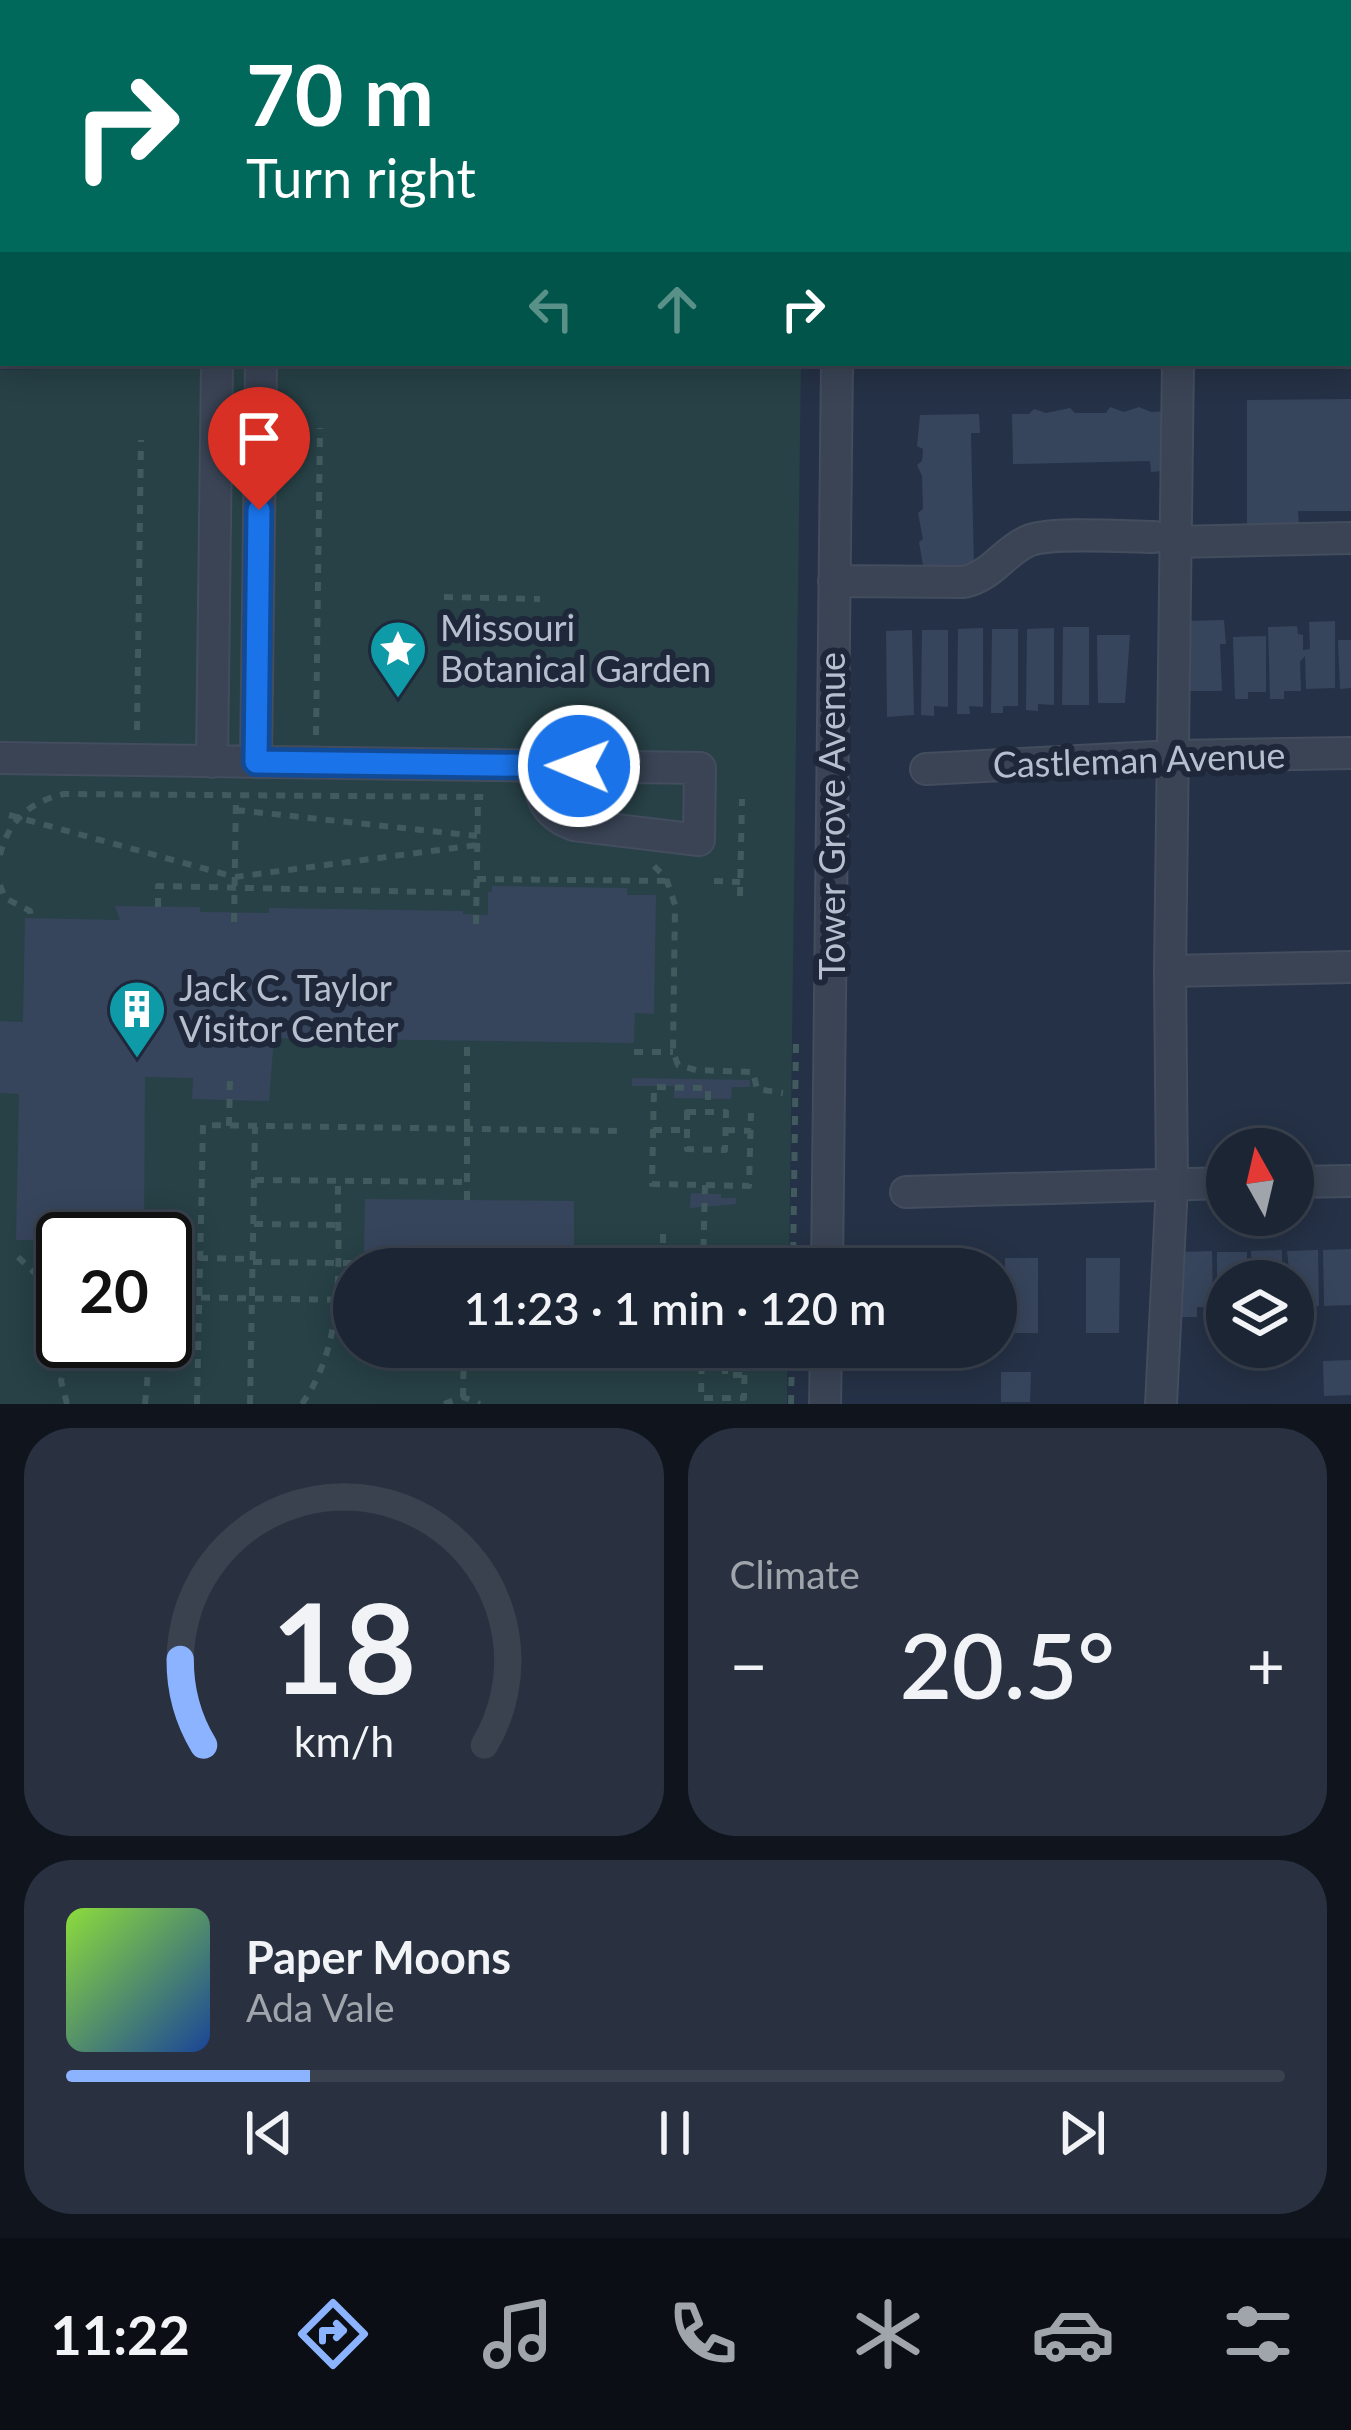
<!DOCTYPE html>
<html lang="en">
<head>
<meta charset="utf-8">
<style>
	body { margin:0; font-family:Lato,sans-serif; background:#293140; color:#f1f3f6; height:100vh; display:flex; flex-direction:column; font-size:45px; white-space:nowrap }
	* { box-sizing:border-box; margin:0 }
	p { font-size:39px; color:#a0a5ac }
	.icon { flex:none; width:66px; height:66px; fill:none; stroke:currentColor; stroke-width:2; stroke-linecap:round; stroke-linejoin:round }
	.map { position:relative; height:1404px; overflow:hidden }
	.drawer { display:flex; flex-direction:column; gap:24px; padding:24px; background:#0f141d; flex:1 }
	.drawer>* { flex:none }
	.banner { position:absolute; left:0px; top:0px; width:1353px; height:366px; box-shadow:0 6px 30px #0003,0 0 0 3px #3a424f; background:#00695c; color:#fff; overflow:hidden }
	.needle { width:78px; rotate:352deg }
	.buttons { position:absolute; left:1206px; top:1128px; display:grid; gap:24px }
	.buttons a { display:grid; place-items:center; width:108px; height:108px; border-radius:50%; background:#1c2534; box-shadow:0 6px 30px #0003,0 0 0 3px #3a424f; font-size:60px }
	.speed { position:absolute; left:36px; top:1212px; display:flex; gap:24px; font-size:60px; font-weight:700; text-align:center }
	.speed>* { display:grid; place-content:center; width:156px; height:156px; border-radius:50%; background:#1c2534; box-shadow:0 6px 30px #0003,0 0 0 3px #3a424f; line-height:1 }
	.speed .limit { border:6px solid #111; border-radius:18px; background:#fff; color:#111 }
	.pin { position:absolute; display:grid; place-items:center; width:102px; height:102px; color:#fff; margin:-123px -51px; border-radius:50% 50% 50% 0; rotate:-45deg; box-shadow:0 0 12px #0007 }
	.pin .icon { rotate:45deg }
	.me { position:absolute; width:132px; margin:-66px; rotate:271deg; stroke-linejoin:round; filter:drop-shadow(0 0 9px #0008) }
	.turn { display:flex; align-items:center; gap:42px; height:252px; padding:0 48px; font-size:54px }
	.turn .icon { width:156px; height:156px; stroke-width:2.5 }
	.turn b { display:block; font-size:84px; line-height:102px }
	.lanes { display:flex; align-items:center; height:114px; padding:0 48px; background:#0003; justify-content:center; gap:60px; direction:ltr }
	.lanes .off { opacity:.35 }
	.big { font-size:90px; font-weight:600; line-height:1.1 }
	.drawer .card { flex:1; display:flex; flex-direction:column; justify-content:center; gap:18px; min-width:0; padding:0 42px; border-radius:48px; background:#293140 }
	.drawer .dial { align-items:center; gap:0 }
	.dial svg { height:312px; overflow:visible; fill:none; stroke:#3a424f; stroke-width:7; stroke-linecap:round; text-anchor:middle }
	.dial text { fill:#f1f3f6; stroke:none }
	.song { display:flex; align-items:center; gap:36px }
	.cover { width:144px; height:144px; border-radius:18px; background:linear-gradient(135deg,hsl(90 70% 55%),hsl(220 70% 35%)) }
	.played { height:12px; border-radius:6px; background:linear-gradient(90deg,#8cb3ff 20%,#3a424f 20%) }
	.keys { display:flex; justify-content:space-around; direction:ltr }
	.heat { display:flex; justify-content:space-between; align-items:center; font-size:66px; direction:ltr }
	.drawer .tiles { flex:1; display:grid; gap:24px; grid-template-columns:1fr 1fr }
	.card:last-child { grid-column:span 2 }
	.trip { position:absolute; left:333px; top:1248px; width:684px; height:120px; border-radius:60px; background:#1c2534; box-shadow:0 6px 30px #0003,0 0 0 3px #3a424f; font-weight:600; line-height:120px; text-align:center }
	.tab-bar { display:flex; height:192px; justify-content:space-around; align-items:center; background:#0b0f15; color:#a0a5ac }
	.tab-bar .icon { width:84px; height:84px }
	.tab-bar .current { color:#8cb3ff }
	.tab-bar b { font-size:54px; color:#f1f3f6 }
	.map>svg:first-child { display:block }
	.green { fill:#274146; fill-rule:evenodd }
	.building { fill:#37455c }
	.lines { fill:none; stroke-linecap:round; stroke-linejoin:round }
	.minor-casing { stroke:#434d5e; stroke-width:34 }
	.path { stroke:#415a5e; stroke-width:6; stroke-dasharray:9 9; stroke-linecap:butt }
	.minor { stroke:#3a4455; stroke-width:30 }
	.route-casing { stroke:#114b97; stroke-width:30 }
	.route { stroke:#1a73e8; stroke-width:21 }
	.labels { text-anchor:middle; stroke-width:12; stroke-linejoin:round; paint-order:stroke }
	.poi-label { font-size:36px; fill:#b7bfce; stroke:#1e283a; text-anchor:start }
	.street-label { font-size:36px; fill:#b7bfce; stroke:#1e283a }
</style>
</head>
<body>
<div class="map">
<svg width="1351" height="1404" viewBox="0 0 1351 1404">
	<rect width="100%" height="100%" fill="#253146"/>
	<path class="green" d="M335 363H799L801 366 789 1269H354V1347H787V1404H0V370ZM63 1239H165V1341H63Z"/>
	<path class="building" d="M1351 399V511H1298L1299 525H1247V400Z
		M1110 407 1124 412 1139 407 1151 412 1167 411 1162 471 1151 472 1150 461 1013 464 1012 414H1029L1034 409 1046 413 1070 408 1075 413H1106Z
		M979 414 980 433H971L974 569 924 571 919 542 923 539 918 513 923 509 922 476 917 465 922 461 923 449 917 446 920 415Z
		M1224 620 1226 644H1220L1222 691H1185L1184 621Z
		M1335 621V688L1306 689 1305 656 1300 662 1301 691H1284V699H1270L1268 627 1297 626 1298 634 1303 635V650L1310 649 1309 622Z
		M1063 627H1089V705H1062Z
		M983 628V707L969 706 970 714H957L958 629Z
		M1054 628V705L1038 704V711L1026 710 1027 629Z
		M992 629H1018V706H1003V713H991Z
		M912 630 914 715 887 717 886 631Z
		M922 630H948V707L934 706V716L921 715Z
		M1097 635H1130L1125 703H1098Z
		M1266 636V692H1248V699H1235L1233 637Z
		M1338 640H1351V688L1340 689Z
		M492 886 627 888V895H656L654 1014 635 1013 634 1043 274 1038 269 1101 192 1099 193 1078 145 1077 144 1239 16 1240 19 1094 0 1093V1021L23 1022 25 918 120 920 115 906 200 907V912L269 913V908L463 911V914L488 915V892H492Z
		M632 1078 750 1080V1087H732L731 1099 674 1098V1086H632Z
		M691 1193 721 1194V1198H736V1204L690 1208Z
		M365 1199 574 1201V1252L364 1251Z
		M1351 1249V1305L1324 1306 1323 1250Z
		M1282 1250V1281H1252L1251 1251Z
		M1318 1250 1319 1306H1293L1287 1251Z
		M1212 1251 1213 1307H1197V1317H1182V1252Z
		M1217 1252H1247V1281H1227V1308H1217Z
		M1005 1258H1038V1333H1005Z
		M1086 1258H1120L1119 1333H1086Z
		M1351 1360V1395L1324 1396 1323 1361Z
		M1001 1372H1031L1030 1402H1001Z"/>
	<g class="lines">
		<g class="minor-casing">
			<path id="minor" d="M844 0V3
				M924 0V3
				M1132 0V3
				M20 3V0
				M0 119H3
				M1350 313H1351
				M0 342H3
				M1175 542 1351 538
				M834 581 964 582C992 576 1003 552 1028 541 1051 531 1126 537 1154 537
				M0 758 700 768 699 840 574 825C544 814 539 796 539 766
				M212 762 217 363
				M256 762 261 363
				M926 769 1174 756 1351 753
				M1170 971 1351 967
				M1293 1182 1351 1181
				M906 1192 1227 1183
				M827 1269 837 363
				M825 1404 826 1347
				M1161 1404 1172 1185 1170 971 1178 363"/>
		</g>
		<path class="path" d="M803 3 804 0
			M444 597 540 599
			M443 680 540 681
			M137 730 141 440
			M316 735 320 428
			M236 810 477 836
			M9 815 235 877 477 845
			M0 855C8 821 31 801 64 794L488 797
			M654 866 666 878 675 905 673 1052 678 1065 696 1070 753 1072 757 1089 783 1093
			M477 879 675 881
			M714 881 740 882
			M0 885 5 898 30 911 31 918
			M740 896 742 799
			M158 907V886L477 893
			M234 922 236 797
			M476 924 478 799
			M634 1052H673
			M687 1112H726L725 1150 687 1149Z
			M229 1126 230 1079
			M653 1130H685
			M726 1130 751 1131
			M255 1180 467 1182
			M706 1185 749 1186 751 1113
			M467 1200V1040
			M254 1224 337 1225
			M663 1234V1266
			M18 1257 63 1300
			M199 1258 253 1259
			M253 1262 703 1267
			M703 1266 705 1185 652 1184 654 1087 708 1088V1112
			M793 1269 796 1039
			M165 1297 354 1300
			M679 1347V1359H725
			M702 1347 701 1398H744L745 1347
			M725 1347V1375H745
			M463 1397 464 1347
			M67 1404 61 1381 70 1341
			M145 1404 151 1341
			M197 1404 203 1125 618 1131
			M250 1404 255 1127
			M302 1404C348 1338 337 1258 338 1181
			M444 1404 463 1397 480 1404
			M791 1404 792 1347"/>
		<use href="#minor" class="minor"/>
	</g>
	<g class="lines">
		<g class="route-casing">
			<path id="route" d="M259 510 256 762 579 766"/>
		</g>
		<use href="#route" class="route"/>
	</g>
	<defs>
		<g id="sight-pin" transform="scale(3)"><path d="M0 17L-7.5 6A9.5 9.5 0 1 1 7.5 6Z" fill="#0f9aa8" stroke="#1e283a"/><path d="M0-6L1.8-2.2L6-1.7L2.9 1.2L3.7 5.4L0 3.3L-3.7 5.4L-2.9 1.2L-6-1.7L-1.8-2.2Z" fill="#fff"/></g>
		<g id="building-pin" transform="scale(3)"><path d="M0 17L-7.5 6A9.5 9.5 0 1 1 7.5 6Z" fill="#0f9aa8" stroke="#1e283a"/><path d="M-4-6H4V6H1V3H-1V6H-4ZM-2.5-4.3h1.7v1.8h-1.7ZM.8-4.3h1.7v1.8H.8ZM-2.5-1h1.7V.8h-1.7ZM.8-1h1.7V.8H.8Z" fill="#fff"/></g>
	</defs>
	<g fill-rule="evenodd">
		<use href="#sight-pin" x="398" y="649"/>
		<use href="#building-pin" x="137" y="1009"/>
	</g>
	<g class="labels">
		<g class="poi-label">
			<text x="440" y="641">Missouri<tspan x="440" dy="41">Botanical Garden</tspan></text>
			<text x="179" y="1001">Jack C. Taylor<tspan x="179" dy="41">Visitor Center</tspan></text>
		</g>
		<g class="street-label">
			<text transform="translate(1139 760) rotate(-2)" y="13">Castleman Avenue</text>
			<text transform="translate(832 816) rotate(-90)" y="13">Tower Grove Avenue</text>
		</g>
	</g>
</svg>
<div class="buttons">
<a><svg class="needle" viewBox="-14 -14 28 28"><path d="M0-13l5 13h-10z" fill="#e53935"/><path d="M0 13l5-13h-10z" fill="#a0a5ac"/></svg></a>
<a><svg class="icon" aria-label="layers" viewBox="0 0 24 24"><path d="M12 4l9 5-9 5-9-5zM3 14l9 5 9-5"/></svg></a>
</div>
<div class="speed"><div class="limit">20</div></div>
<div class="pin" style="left:259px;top:510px;background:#d93025"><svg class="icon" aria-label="arrive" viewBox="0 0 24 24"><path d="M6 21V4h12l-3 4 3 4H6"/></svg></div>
<svg class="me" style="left:579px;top:766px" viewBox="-20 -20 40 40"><circle r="17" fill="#1a73e8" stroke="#fff" stroke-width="3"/><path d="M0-11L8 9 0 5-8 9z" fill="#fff"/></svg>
<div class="trip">11:23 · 1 min · 120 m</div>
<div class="banner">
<div class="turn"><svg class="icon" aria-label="right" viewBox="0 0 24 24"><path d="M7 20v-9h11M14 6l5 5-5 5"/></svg><div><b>70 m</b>Turn right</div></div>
<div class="lanes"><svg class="icon off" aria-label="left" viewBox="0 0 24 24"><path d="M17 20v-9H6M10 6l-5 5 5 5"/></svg><svg class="icon off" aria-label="ahead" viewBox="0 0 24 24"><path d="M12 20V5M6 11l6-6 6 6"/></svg><svg class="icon" aria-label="right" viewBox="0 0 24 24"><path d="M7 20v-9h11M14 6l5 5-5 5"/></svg></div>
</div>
</div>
<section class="drawer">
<div class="tiles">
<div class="card dial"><svg viewBox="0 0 100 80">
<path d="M14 69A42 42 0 1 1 86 69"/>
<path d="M14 69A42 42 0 0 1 8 47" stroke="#8cb3ff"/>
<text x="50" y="56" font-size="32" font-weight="700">18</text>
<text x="50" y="72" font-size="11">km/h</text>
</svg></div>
<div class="card"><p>Climate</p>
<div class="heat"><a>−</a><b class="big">20.5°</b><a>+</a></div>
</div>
<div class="card">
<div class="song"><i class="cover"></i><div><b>Paper Moons</b><p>Ada Vale</p></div></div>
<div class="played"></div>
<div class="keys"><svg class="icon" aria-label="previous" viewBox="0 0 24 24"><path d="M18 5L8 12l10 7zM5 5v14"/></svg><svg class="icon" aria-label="pause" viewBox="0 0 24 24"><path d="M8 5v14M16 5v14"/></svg><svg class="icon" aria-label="next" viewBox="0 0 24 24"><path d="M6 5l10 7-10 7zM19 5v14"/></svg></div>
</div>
</div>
</section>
<nav class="tab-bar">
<b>11:22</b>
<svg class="icon current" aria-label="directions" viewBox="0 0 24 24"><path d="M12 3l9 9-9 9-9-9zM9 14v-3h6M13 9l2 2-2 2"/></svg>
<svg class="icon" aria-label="music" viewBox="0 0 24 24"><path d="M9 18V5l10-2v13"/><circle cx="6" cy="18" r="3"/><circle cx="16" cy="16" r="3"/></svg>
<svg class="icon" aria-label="phone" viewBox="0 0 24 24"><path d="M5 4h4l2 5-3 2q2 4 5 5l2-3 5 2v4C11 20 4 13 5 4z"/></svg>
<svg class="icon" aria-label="climate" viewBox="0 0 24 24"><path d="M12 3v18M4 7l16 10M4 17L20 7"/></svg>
<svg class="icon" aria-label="car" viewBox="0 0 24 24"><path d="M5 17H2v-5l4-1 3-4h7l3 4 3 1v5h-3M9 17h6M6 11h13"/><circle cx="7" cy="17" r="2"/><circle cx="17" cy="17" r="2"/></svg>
<svg class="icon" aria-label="filters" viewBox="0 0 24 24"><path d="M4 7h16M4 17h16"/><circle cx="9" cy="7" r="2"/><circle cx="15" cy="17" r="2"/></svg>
</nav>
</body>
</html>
